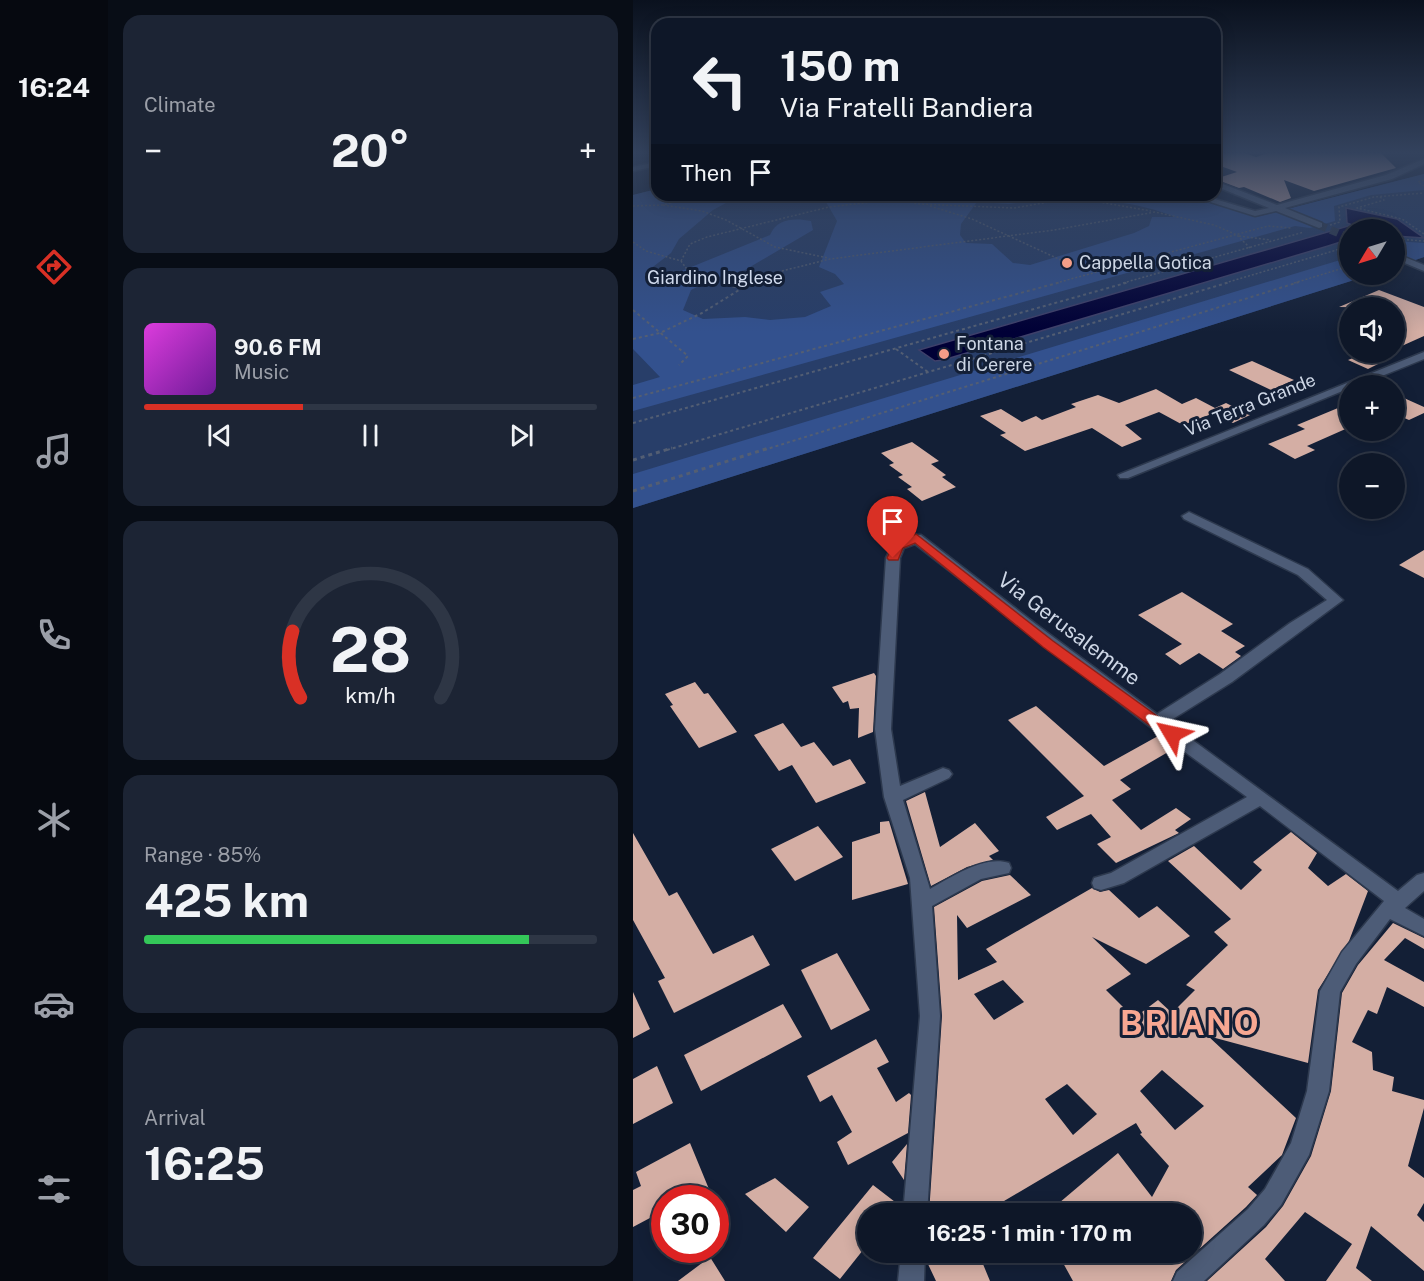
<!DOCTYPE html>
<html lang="en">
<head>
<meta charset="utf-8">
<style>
	body { margin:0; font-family:"Public Sans",sans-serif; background:#1c2434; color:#f1f3f6; height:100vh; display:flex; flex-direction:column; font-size:22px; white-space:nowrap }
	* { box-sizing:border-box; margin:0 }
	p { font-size:20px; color:#9b9fa8 }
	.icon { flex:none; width:33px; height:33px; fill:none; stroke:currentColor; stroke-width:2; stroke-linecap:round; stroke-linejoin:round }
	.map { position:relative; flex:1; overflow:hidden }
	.sheet { display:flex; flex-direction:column; gap:15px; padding:15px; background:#080d16; width:525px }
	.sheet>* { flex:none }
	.guide { position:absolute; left:18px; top:18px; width:570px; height:183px; border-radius:18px; box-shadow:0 3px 15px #0003,0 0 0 2px #2e3645; background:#0e1728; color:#f1f3f6; overflow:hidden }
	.needle { width:39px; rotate:232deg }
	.fabs { position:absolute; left:706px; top:219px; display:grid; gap:12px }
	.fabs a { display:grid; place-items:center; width:66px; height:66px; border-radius:50%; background:#0e1728; box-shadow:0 3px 15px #0003,0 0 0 2px #2e3645; font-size:30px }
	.speed { position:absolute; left:18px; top:1185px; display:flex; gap:12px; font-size:30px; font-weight:700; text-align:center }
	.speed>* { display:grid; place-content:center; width:78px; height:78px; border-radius:50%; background:#0e1728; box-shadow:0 3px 15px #0003,0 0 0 2px #2e3645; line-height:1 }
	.speed .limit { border:9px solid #d22; background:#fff; color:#111 }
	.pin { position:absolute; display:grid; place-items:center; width:51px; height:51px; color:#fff; margin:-62px -26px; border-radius:50% 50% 50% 0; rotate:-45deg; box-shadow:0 0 6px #0007 }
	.pin .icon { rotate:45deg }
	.me { position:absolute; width:66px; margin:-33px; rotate:306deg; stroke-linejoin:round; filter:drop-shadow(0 0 4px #0008) }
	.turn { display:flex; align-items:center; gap:21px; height:126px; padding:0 30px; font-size:27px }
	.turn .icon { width:78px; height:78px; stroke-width:2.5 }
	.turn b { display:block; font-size:42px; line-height:51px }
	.then { display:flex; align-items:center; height:57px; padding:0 30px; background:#0003; gap:12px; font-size:22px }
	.big { font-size:45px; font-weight:700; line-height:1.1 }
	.sheet .tile { flex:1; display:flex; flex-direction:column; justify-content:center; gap:9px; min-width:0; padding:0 21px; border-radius:18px; background:#1c2434 }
	.sheet .dial { align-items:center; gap:0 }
	.dial svg { height:156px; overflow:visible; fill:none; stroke:#2e3645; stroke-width:7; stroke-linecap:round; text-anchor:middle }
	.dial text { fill:#f1f3f6; stroke:none }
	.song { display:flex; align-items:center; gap:18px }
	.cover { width:72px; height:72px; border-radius:9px; background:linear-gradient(135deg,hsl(300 70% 55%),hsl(280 70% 35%)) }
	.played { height:6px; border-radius:3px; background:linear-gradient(90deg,#d93025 35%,#2e3645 35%) }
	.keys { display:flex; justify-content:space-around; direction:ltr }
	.heat { display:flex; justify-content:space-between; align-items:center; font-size:33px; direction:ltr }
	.charge { height:9px; border-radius:4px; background:linear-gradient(90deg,#34c759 85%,#2e3645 0) }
	.trip { position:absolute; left:224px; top:1203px; width:345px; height:60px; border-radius:30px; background:#0e1728; box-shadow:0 3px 15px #0003,0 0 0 2px #2e3645; font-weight:700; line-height:60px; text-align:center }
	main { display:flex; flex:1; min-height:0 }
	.dock { display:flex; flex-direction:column; width:108px; justify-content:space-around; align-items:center; background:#060910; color:#9b9fa8 }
	.dock .icon { width:42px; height:42px }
	.dock .selected { color:#d93025 }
	.dock b { font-size:27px; color:#f1f3f6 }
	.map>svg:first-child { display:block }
	.green { fill:#283e69 }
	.forest { fill:#33518e; fill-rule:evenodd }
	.water { fill:#000036; stroke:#3e406a; stroke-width:1.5 }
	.building { fill:#d4aea4; fill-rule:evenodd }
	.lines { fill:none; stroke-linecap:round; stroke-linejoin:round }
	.minor-tunnel { stroke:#2f3a50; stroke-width:8; stroke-dasharray:8 4.5; stroke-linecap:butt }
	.minor-casing { stroke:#2d394e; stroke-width:3 }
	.path-far2 { stroke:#535e73; stroke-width:1.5; stroke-dasharray:2 2; stroke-linecap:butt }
	.path-far1 { stroke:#535e73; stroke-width:2; stroke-dasharray:3 3; stroke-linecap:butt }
	.path { stroke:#535e73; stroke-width:3; stroke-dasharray:4 4; stroke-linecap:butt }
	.minor { fill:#4d5c77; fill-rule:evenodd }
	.route { fill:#d93025; stroke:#8d1f18; stroke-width:1.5 }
	.poi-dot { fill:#f49e88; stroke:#131f36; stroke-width:2 }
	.labels { text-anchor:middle; stroke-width:6; stroke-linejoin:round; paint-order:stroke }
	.far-poi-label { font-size:18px; fill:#cdd6e5; stroke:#131f36; text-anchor:start }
	.far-park-label { font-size:18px; fill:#d0daed; stroke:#131f36 }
	.far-street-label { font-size:18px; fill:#cdd6e5; stroke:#131f36 }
	.street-label { font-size:21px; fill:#cdd6e5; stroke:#131f36 }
	.near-district-label { font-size:33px; font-weight:bold; letter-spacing:1.5px; fill:#f7a792; stroke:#131f36 }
</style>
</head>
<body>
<main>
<nav class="dock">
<b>16:24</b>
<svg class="icon selected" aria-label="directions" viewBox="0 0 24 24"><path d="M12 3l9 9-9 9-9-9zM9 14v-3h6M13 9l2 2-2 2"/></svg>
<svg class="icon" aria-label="music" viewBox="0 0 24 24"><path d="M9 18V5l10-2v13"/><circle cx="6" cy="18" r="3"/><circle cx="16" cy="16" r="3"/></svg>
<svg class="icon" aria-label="phone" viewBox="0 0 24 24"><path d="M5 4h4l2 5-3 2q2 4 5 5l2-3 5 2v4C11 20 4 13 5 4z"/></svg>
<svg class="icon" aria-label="climate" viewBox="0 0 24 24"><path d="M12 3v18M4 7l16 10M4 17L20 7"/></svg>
<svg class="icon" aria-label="car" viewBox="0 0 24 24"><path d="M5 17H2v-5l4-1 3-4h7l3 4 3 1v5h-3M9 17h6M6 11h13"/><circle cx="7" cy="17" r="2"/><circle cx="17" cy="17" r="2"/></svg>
<svg class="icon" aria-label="filters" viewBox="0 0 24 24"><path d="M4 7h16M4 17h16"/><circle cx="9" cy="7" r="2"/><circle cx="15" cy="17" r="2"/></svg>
</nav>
<section class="sheet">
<div class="tile"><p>Climate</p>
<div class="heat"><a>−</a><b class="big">20°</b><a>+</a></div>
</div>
<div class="tile">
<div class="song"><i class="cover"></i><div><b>90.6 FM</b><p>Music</p></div></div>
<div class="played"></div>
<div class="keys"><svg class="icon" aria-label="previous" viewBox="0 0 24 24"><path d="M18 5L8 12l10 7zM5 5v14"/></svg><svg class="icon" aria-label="pause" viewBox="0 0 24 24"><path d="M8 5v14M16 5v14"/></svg><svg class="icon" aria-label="next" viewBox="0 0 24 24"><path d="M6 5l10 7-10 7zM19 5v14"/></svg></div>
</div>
<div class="tile dial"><svg viewBox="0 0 100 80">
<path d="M14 69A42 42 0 1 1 86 69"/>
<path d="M14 69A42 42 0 0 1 10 35" stroke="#d93025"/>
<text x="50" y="56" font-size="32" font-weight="700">28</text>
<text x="50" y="72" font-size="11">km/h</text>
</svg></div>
<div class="tile"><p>Range · 85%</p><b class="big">425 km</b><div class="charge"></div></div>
<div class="tile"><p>Arrival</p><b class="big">16:25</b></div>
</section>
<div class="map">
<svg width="791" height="1281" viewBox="0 0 791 1281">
	<rect width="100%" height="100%" fill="#131f36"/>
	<path class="green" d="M791 174V257L762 267V230H717V274L737 275 0 508V195L24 189V195H553L623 217Z"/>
	<path class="forest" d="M791 174V190L738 195 701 206 702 221 677 228 662 226 0 411V385L27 377 0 349V195L24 189V195H108L80 210 46 239 38 253 12 273 13 278 41 274 137 235C144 218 162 218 178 221L180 230 112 270 82 278 58 290 50 310 70 319 112 317 137 320 172 317 198 306 187 292 211 284 202 274 186 267 204 221 189 195H553L623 217ZM429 197C467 200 506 202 542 217H519L516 226 501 233 397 265 380 263 359 244 333 243 327 235 328 224 344 202 376 204Z
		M762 241 791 243V257L762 267Z
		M717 257V274L737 275 0 508V474Z"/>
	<path class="water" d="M713 208 764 219 791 238 762 236V230H717V239L695 246 310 360 302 361 286 350 719 225 714 223Z"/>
	<path class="building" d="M593 152H609L623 157 638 152H747L763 168 681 191 651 180 658 198 647 202 611 187 606 188 582 179 604 172 582 164V155Z
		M746 290 791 307V336L762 349V308L706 307Z
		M735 352 753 360 735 369 715 360Z
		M619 361 661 380 638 390 596 370Z
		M523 389 549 404 563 398 582 408 593 403 617 415 600 423 581 413 550 425 526 412 492 425 509 439 489 447 459 428 392 451 367 435 373 433 347 416 368 409 389 422 403 416 409 420 443 407 438 404 465 395 486 403Z
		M762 394 791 407V413L776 420 769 417 762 421Z
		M717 403V427L674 446 682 450 662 459 635 444 672 429 664 425Z
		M279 442 306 461 298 464 313 475 309 477 323 487 289 501 274 489 279 487 265 477 270 475 256 465 261 463 248 453Z
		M791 550V578L766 565Z
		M549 592 600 624 588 631 612 646 602 652 608 656 590 669 566 653 547 665 532 654 549 644 505 615Z
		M241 673 243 676 240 732 225 738 226 708 217 709 215 701 210 703 199 687Z
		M62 682 71 694 75 693 104 732 66 748 37 706 40 705 32 694Z
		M403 706 471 766 525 736 536 744 542 748 487 780 498 789 479 800 508 830 543 808 558 819 542 830 546 833 483 863 464 844 478 837 458 814 424 830 413 817 451 796 375 720Z
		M150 723 168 747 181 742 200 766 217 759 233 783 183 803 159 765 146 771 121 735Z
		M292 792 307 847 342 823 366 851 356 856 360 860 334 867 298 886 273 801Z
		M256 821 275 884 219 900V842L247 833V822Z
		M185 826 210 857 162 881 138 849Z
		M658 832 684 853 675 868 695 886 713 874 735 891 716 941 685 990 675 1063 575 1036 663 1118 649 1155 615 1187 624 1195 613 1207 543 1270 538 1281H440L424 1252H558V1214H413L485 1153 519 1197 536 1166 507 1134 509 1133 503 1123 349 1214H296L309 1016 301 907 349 881 377 875 398 895 334 928 324 915 325 980 364 962 353 949 459 888 467 892 476 890 506 918 524 906 557 936 513 964 459 937 498 974 473 990 501 1018 525 1000 539 1013 562 990 553 985 595 945 581 932 598 919 535 861 561 846 608 890 629 870 620 862ZM370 980 391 1002 361 1020 341 994ZM529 1070 571 1106 542 1130 507 1091ZM434 1084 464 1114 440 1135 412 1099Z
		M0 833 36 896 44 892 80 954 120 935 137 965 41 1013 25 981 32 978 0 920Z
		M760 923 791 938V949L772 938 751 960 791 982V1007L754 987 744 1014 735 1010 719 1042 739 1052 740 1070 761 1077 759 1091 791 1100V1108L775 1166 791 1178V1203L784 1215 791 1222V1271L738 1226 723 1268 739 1281H693L719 1244 672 1212 632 1259 652 1281H574L633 1227 650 1206 678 1156 698 1091 709 993 725 965Z
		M204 953 237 1010 198 1030 168 970Z
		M0 992 17 1029 0 1038Z
		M150 1004 169 1037 68 1091 51 1055Z
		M243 1039 256 1062 244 1068 263 1102 276 1093 278 1095 275 1133 215 1165 204 1142 219 1132 199 1095 187 1102 174 1076Z
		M24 1066 40 1103 0 1124V1079Z
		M57 1143 78 1194 70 1198H32V1210L0 1227V1190L8 1186 3 1172Z
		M274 1144 271 1180 259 1162Z
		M142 1178 176 1207 153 1232 112 1194Z
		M240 1185 266 1205 259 1214H234V1245L207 1279 180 1258Z
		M295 1252H345L357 1281H303L294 1262Z
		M77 1257 92 1281H45Z"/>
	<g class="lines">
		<path class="minor-tunnel" d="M686 225 717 238"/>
		<g class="minor-casing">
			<path id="minor" d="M791 159V164L759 179 652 208 689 223V227L686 228 643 211 622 216 555 195H568L622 211 636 208 582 186V181L644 205 753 175Z
				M24 162V166L0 171V167Z
				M762 253 791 265V271L762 259Z
				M791 352V359L724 386H717V388L495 478H487L485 475Z
				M556 512 675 569 710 600 599 682 535 722 765 891 784 875 791 873V891L772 908 791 919V936L757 919 723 964 707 992 696 1091 676 1155 648 1205 631 1225 571 1281H540L544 1272 615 1209 632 1189 658 1143 674 1091 687 991 709 952 751 901 627 806 491 883 468 890 461 888 459 883 461 878 478 873 614 797 516 726 282 544 271 548 267 558 258 729 267 786 310 768 316 770 319 774 316 778 270 800 297 889C318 878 350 855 376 863L378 868 376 873 348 879 299 906 307 1016 294 1214H270L287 1016 277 878 251 797 242 729 253 558 260 543 278 535H288L404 625 524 714 587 674 657 623 694 600 665 575 551 519 549 516Z
				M268 1252H292L291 1281H265Z"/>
		</g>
		<path class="path-far2" d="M791 180 785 182 791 186
			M238 195 286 204 381 208 428 200 466 202
			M451 195 466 202 518 211
			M747 197 751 200 724 208 769 219 791 234
			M276 202 282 195
			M30 205 69 211 93 220 142 247 195 258
			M0 206 30 205 68 195
			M297 206 339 219 430 261
			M697 225 707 222 706 207 741 197 791 193
			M606 236 638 240
			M762 239 791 241
			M0 242 13 251 48 261 61 279 84 283
			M48 261 57 244 74 237 196 207 256 200
			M115 283 149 271 197 259 421 230 522 212 581 225 604 235 617 248
			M423 283 635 226 658 228
			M490 283 671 232
			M592 283 717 246
			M661 283 717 266"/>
		<path class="path-far1" d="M76 282 107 288
			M0 310 55 356 46 365
			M0 339 27 333 69 313 119 282
			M263 349 295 372
			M0 398 428 282
			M0 423 496 282
			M34 450 597 282
			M131 450 666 282"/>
		<path class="path" d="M0 460 39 448
			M0 491 136 448"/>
		<use href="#minor" class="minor"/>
	</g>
	<linearGradient id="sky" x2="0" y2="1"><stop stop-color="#0a111e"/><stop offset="0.46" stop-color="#33425d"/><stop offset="1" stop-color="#33425d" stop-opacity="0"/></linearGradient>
	<rect width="791" height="332" fill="url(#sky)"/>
	<path class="route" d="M283 534 420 641 545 731 547 734 545 738H534L410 647 282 543 270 548 265 560H256L254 558 260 544Z"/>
	<g class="poi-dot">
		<circle cx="434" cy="263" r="6"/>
		<circle cx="311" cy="354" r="6"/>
	</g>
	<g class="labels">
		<g class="far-poi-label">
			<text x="446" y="269">Cappella Gotica</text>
			<text x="323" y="350">Fontana<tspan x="323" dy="21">di Cerere</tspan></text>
		</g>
		<g class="far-park-label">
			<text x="82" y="284">Giardino Inglese</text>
		</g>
		<g class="far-street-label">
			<text transform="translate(617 405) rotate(-22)" y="6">Via Terra Grande</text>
		</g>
		<g class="street-label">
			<text transform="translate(436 629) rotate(37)" y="7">Via Gerusalemme</text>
		</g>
		<g class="near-district-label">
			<text x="557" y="1035">BRIANO</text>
		</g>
	</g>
</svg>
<div class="fabs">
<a><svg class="needle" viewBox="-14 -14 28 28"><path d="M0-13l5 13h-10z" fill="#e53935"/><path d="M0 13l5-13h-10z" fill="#9b9fa8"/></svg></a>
<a><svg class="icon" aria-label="sound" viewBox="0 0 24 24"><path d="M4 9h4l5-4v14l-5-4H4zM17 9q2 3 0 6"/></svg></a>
<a>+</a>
<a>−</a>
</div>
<div class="speed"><div class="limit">30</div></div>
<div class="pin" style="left:260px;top:558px;background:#d93025"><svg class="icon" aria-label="arrive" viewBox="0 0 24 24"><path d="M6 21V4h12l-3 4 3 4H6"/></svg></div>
<svg class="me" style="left:539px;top:734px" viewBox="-20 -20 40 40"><path d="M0-17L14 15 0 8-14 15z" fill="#d93025" stroke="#fff" stroke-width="4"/></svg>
<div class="trip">16:25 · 1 min · 170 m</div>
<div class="guide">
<div class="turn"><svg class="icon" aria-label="left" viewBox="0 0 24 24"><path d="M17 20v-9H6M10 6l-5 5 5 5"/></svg><div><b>150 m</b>Via Fratelli Bandiera</div></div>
<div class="then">Then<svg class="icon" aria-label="arrive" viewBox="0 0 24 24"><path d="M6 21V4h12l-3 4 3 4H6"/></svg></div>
</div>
</div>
</main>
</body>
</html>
